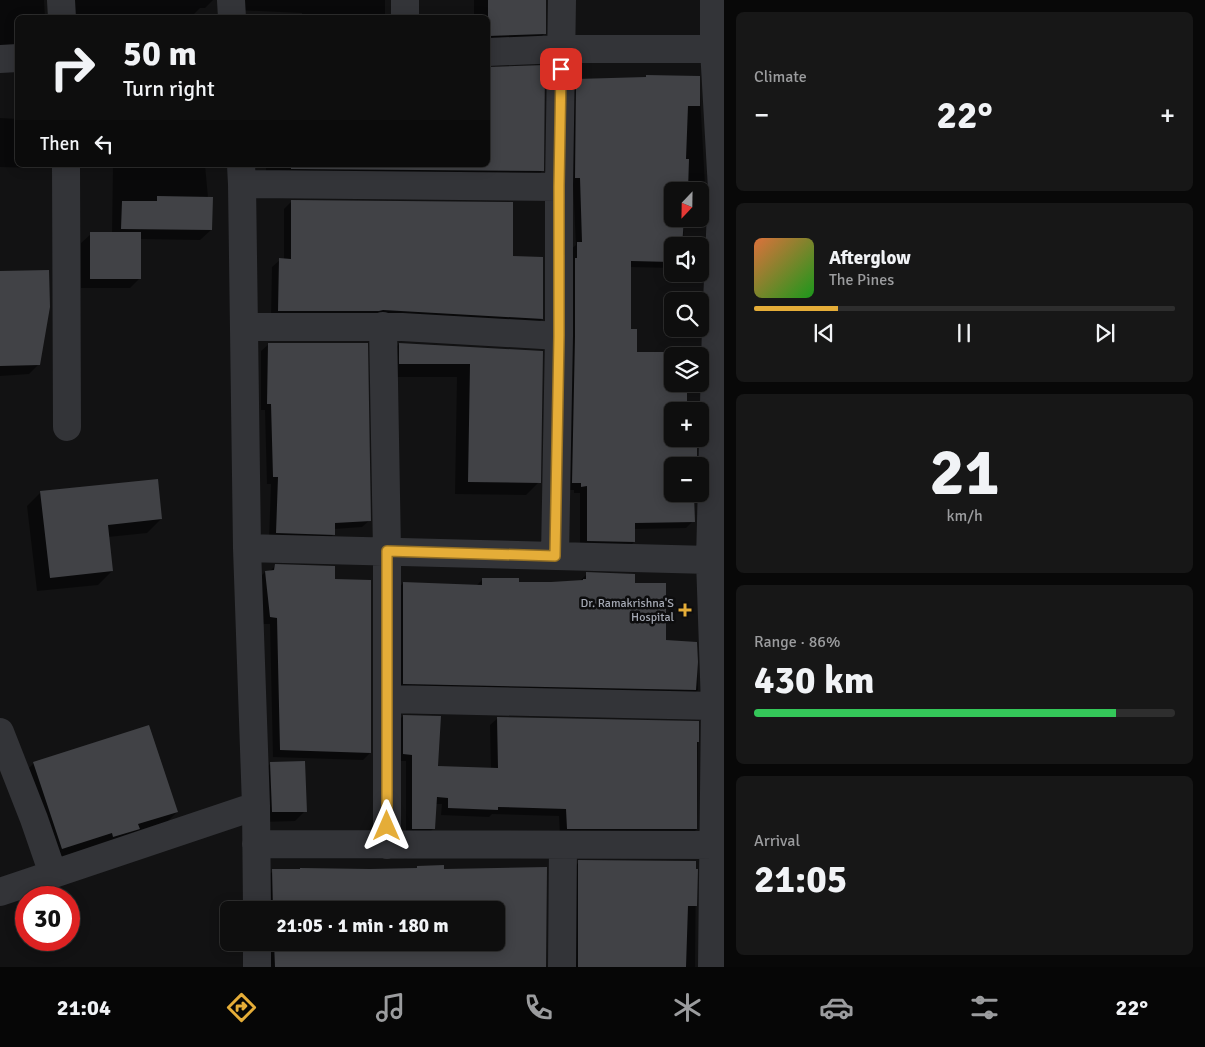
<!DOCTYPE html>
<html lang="en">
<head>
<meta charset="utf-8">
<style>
	body { margin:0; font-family:Signika,sans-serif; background:#171717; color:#f1f3f6; height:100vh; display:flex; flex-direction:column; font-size:19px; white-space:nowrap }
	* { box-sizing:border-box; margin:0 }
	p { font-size:16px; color:#9b9c9e }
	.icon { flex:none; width:28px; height:28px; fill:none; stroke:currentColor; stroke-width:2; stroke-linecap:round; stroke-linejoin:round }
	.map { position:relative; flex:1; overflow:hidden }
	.drawer { display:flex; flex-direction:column; gap:12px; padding:12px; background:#080808; width:481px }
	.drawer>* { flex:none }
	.banner { position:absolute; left:15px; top:15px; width:475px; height:152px; border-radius:8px; box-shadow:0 2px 12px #0003,0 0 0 1px #2e2e2e; background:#0e0e0e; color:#f1f3f6; overflow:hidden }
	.needle { width:32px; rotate:202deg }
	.buttons { position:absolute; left:664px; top:182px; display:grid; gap:10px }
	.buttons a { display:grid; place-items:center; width:45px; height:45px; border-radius:8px; background:#0e0e0e; box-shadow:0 2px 12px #0003,0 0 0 1px #2e2e2e; font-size:25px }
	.speed { position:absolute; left:15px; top:886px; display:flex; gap:10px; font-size:25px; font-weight:700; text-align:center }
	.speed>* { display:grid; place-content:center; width:65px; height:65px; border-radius:50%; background:#0e0e0e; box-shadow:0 2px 12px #0003,0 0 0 1px #2e2e2e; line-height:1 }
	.speed .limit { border:8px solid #d22; background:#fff; color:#111 }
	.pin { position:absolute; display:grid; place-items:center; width:42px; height:42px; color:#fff; margin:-21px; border-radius:10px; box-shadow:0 2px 8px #0006 }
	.me { position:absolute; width:55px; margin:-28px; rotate:0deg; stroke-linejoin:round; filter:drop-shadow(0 0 4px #0008) }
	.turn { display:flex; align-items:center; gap:18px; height:105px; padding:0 25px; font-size:22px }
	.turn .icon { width:65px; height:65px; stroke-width:2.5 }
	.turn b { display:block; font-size:35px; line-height:42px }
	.then { display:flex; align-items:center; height:48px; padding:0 25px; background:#0003; gap:10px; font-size:19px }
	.big { font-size:38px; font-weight:700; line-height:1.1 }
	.drawer .tile { flex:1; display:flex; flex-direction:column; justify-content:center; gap:8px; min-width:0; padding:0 18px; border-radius:8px; background:#171717 }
	.drawer .dial { align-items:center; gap:0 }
	.dial b { font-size:65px; line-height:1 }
	.song { display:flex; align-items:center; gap:15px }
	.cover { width:60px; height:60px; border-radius:8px; background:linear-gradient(135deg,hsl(20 70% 55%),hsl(120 70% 35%)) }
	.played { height:5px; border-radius:2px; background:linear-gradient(90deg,#e5ad38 20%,#2e2e2e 20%) }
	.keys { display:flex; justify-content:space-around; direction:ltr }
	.heat { display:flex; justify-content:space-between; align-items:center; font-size:28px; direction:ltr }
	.charge { height:8px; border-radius:4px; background:linear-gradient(90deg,#34c759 86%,#2e2e2e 0) }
	.trip { position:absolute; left:220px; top:901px; width:285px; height:50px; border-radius:8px; background:#0e0e0e; box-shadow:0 2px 12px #0003,0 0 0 1px #2e2e2e; font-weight:700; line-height:50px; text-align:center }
	.dock { display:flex; height:80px; justify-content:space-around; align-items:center; background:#060606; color:#9b9c9e }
	.dock .icon { width:35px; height:35px }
	.dock .on { color:#e5ad38 }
	.dock b { font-size:22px; color:#f1f3f6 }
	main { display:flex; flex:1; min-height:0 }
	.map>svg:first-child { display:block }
	.shadow { fill:#0007 }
	.building { fill:#414246 }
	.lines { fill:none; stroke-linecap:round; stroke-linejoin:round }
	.street { stroke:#333438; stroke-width:28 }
	.route-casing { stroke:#957024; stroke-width:12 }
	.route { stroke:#e5ad38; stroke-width:9 }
	.poi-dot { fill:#e5ad38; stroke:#0d0d0e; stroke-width:2 }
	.labels { text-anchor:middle; stroke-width:5; stroke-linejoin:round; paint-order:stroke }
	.poi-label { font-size:12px; fill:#a4a8b3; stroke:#0d0d0e; text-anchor:end }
</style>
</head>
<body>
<main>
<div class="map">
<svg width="724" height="967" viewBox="0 0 724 967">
	<rect width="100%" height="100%" fill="#121213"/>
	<path class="shadow" d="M0 0H44L45 18H18V55L0 52Z
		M63 0H213L205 8H200L190 18H68Z
		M233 0H385V18H302V13L237 10Z
		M474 0H545V33L535 43 488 45V18H474Z
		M489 69 542 171 532 181 266 178V165H488V69Z
		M699 78 705 185 699 191H672V219H684L683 246H672V268L630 267 629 330 636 354H684V356H672V384H685V411H672V439H686V446H696V466H672V494H695L692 497 693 521 686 528 634 529V542L627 549 580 548V493H574V490H565L570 250 576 245 573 184H568L570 88 577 80Z
		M0 118 18 119V165H39L36 168 0 167Z
		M76 165H205L211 230 200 240 140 239V278L130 288H81V243L91 234H112L113 167Z
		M292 201 511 258 542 319 535 326 271 318 272 267 280 260H284V209Z
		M0 272 39 364 29 374 0 376Z
		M269 344 370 520 362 527 334 529V534L327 541 269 540 271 484H267L265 410H261V351Z
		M399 344 542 352 539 482 526 495 455 494 457 377H387L386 357Z
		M41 492 161 519 147 533 108 537 112 571 98 585 37 591 27 506Z
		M275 566 334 580 370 753 363 760 273 757 270 624H263L258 579 265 572H269Z
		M587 574 634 584 665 642 696 644 698 690 689 698 395 691V592L403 583 476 586 482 580 518 583 579 582Z
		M403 716 437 767 491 769 490 725 498 718 698 723 697 829 690 836H560L559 816 492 814 489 817 441 815 442 804H435L434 828 427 835H406V761H396V723Z
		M34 763 177 812 163 826 48 862 20 777Z
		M271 763 305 811 295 821 262 822 261 773Z
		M579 862H696L695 967H571L572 869Z
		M418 867 443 870 546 868 545 967H268L266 942H496V910H266V878L273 871 416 869Z"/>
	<path class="building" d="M488 0H546V34L488 36Z
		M545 65 544 171 291 169V165H488V67Z
		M646 75 700 76V106H688L686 159H689L688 191H672V219H684L682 246H672V262L631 261V329H637V352H685V356H672V384H687V411H672V439H687V445H697V466H672V494H696V495H694L695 522 635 523V542L587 541V486L581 487V483H572L575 336V258H577V242H582L580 178H575L576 79 646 77Z
		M157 196 213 197 212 230 121 229 122 201H157Z
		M291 200 513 202V256L543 257V319L383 310 379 311H278L279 258 291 259Z
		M90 232H141V279H90Z
		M49 270 50 307 40 365 0 366V271Z
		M268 343H368L371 521 335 523V535L276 533 278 477H273L271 404H267Z
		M399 343 543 351 541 483 468 482 470 364H399Z
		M158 479 162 519 108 525 113 571 50 578 40 491Z
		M275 564 335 566V579L371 580V753L280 750 277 618 270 617 265 571 274 570Z
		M586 572 635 574V583H666V640L697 642 698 662 696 690 403 684V582L482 585V578H519V582H551L583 580V579H586Z
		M403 715 441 716 438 766 498 768 497 717 699 721V742H697V829H567L566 809 498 807V810L448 808V798L437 797 435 829H412V755L403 754Z
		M149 725 178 812 138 824 140 829 113 837 112 833 62 849 33 762Z
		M305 761 307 812H272L270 762Z
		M578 860 696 861V869H698L697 906H688L686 967H578Z
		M444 865V869L547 867 546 967H275L274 942H496V910H273L272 869H300V868L370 869 417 868V866Z"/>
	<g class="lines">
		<path class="street" d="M61 0 62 18
			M231 0 232 18
			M405 0V18
			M488 52 562 49H724
			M0 59 18 58
			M66 165 67 427
			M241 165 242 184 247 548 256 806 257 910
			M242 184 559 187
			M383 326 387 551V845
			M244 327H402L559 336
			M247 548 710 560
			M555 556 559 336V187L562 0
			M387 699 715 706
			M0 732 34 819 53 874
			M256 844 724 845
			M0 892 256 806
			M257 942V967
			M562 967 563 845
			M712 967 715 706 710 560 716 325 722 189 714 49V0"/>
	</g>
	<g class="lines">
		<g class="route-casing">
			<path id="route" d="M387 826V551L555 556 559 336V186L561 69"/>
		</g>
		<use href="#route" class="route"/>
	</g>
	<path class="poi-dot" d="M682.5 602.5h5v5h5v5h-5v5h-5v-5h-5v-5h5z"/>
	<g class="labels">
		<g class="poi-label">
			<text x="674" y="607">Dr. Ramakrishna'S<tspan x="674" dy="14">Hospital</tspan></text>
		</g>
	</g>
</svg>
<div class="buttons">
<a><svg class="needle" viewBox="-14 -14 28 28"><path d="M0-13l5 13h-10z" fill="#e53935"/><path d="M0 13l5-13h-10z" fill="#9b9c9e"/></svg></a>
<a><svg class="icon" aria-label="sound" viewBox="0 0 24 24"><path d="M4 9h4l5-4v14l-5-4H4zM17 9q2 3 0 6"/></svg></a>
<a><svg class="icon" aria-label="search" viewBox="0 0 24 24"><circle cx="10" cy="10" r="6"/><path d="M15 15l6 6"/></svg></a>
<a><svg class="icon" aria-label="layers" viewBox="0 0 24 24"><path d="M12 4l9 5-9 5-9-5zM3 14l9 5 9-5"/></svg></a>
<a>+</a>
<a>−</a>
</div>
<div class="speed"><div class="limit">30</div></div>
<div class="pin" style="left:561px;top:69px;background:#d93025"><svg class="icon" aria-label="arrive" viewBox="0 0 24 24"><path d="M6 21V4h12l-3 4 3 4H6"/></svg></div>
<svg class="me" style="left:387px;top:826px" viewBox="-20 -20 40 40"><path d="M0-17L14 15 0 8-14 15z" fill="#e5ad38" stroke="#fff" stroke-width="4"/></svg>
<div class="trip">21:05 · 1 min · 180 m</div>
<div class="banner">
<div class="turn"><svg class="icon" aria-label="right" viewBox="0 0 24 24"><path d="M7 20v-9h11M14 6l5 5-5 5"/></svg><div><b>50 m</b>Turn right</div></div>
<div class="then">Then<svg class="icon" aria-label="left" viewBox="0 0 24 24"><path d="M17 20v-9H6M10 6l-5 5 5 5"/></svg></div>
</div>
</div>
<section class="drawer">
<div class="tile"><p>Climate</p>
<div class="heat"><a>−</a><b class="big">22°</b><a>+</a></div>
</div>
<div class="tile">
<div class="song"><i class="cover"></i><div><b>Afterglow</b><p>The Pines</p></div></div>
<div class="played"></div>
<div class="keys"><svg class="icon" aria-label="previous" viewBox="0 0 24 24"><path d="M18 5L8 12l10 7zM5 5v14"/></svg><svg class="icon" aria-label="pause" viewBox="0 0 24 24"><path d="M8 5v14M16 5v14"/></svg><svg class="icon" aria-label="next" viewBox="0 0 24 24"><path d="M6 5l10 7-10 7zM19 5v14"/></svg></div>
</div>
<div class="tile dial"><b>21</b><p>km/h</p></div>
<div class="tile"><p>Range · 86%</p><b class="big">430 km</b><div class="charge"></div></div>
<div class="tile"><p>Arrival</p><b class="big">21:05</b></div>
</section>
</main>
<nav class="dock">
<b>21:04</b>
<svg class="icon on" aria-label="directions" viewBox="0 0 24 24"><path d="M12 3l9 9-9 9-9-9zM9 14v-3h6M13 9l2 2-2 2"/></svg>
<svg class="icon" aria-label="music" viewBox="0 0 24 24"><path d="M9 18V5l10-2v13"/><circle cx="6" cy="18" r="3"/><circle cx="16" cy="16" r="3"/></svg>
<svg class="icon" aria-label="phone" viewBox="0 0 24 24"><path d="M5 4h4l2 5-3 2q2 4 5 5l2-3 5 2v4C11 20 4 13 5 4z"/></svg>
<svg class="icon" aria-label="climate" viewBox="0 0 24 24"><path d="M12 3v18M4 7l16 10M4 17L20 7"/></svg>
<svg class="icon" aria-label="car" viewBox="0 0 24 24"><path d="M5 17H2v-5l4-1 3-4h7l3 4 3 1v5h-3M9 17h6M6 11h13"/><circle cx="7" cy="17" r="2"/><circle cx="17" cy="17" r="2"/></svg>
<svg class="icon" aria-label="filters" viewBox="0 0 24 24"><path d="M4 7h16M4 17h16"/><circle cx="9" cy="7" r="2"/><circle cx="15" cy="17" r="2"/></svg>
<b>22°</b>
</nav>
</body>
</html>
